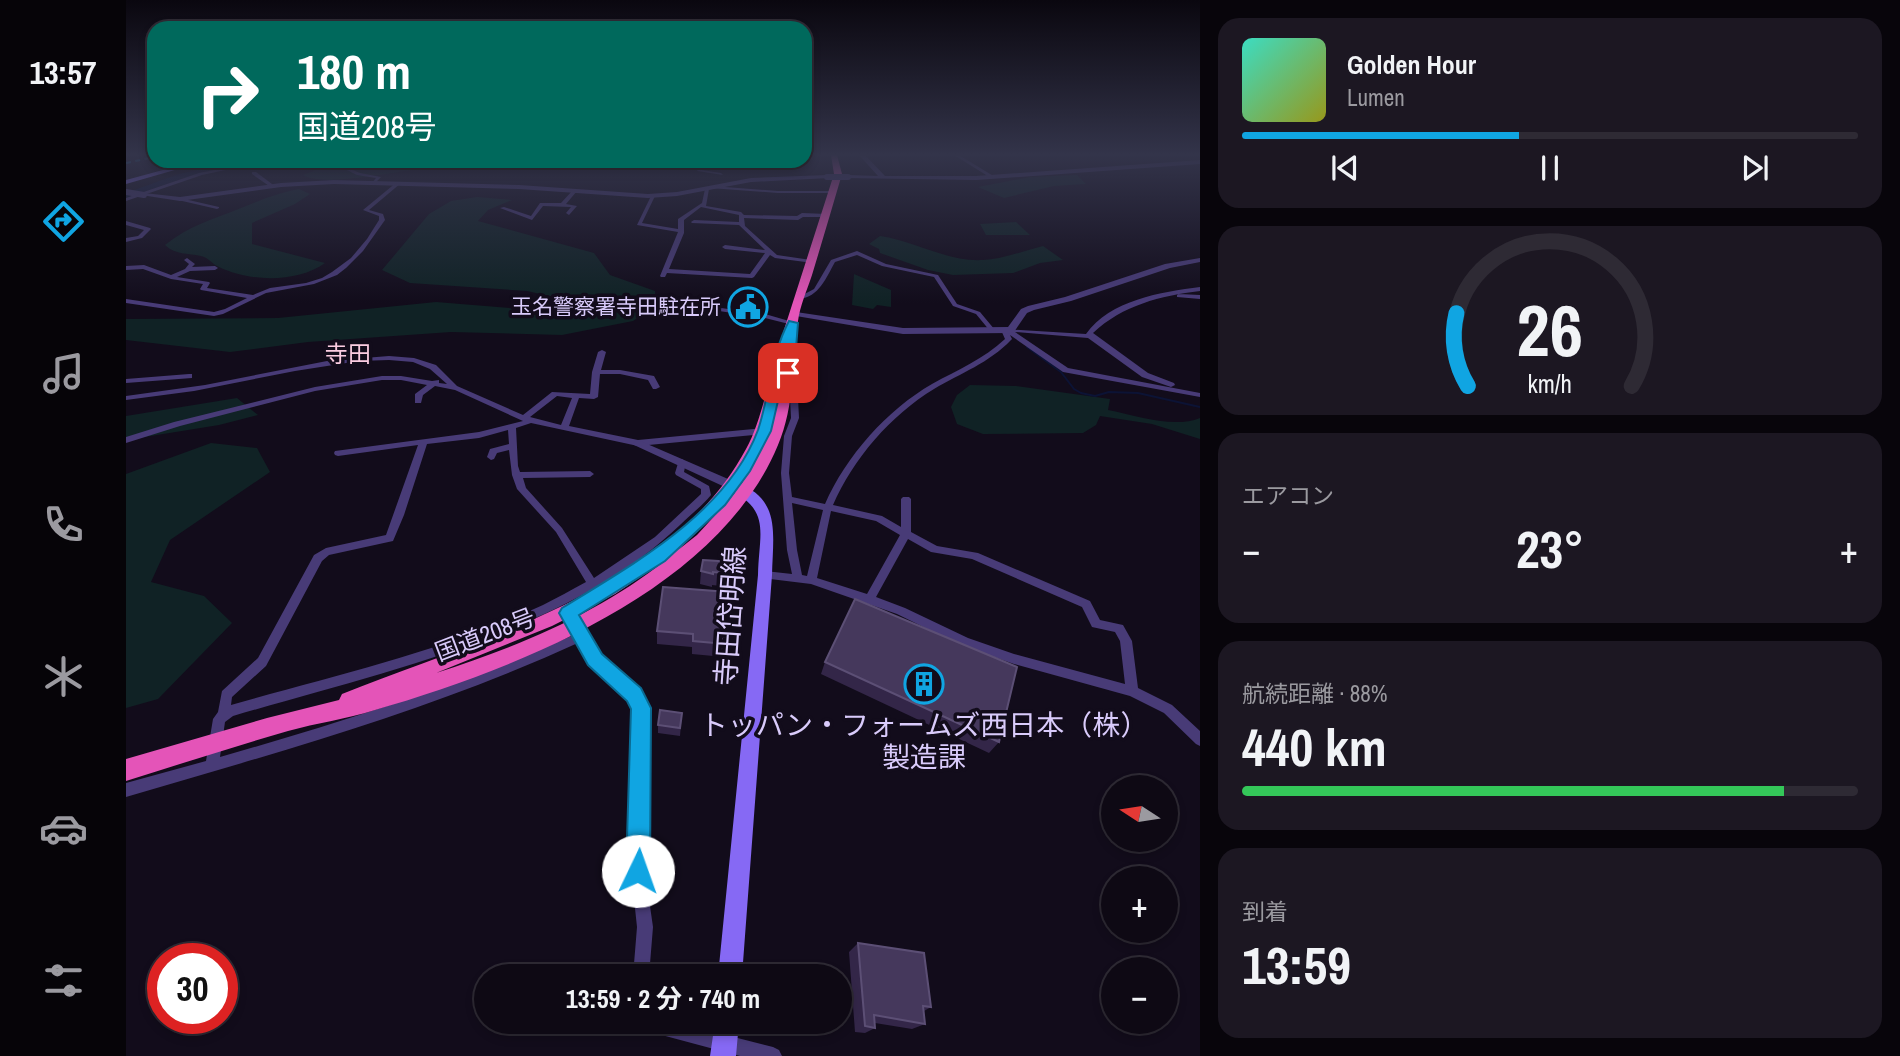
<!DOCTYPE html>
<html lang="ja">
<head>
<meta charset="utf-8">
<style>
	body { margin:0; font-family:"Archivo Narrow","Noto Sans JP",sans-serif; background:#1c1722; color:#f1f3f6; height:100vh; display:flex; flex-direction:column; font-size:26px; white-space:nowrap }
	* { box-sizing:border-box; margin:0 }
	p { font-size:23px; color:#9b9aa0 }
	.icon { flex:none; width:38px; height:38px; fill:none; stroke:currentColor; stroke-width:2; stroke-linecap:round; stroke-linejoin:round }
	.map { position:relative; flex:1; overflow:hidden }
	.side { display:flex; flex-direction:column; gap:18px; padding:18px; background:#08050b; width:700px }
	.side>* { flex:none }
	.hud { position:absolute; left:21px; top:21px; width:665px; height:147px; border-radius:21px; box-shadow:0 4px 10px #0003,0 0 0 2px #2e2a34; background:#00695c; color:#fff; overflow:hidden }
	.needle { width:46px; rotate:282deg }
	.buttons { position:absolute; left:975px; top:775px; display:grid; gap:14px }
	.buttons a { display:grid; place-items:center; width:77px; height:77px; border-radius:50%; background:#0e0914; box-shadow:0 4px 10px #0003,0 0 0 2px #2e2a34; font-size:35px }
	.speed { position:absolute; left:21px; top:943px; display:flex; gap:14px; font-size:35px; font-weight:700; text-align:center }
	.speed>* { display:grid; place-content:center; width:91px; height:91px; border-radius:50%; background:#0e0914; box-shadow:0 4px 10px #0003,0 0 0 2px #2e2a34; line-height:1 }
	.speed .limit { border:10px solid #d22; background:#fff; color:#111 }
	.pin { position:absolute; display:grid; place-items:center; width:60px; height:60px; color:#fff; margin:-30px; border-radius:14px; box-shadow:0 4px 10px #0006 }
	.me { position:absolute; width:77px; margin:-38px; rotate:3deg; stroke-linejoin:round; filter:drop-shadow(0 0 5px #0008) }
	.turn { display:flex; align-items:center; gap:24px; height:147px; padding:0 35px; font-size:32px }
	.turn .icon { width:91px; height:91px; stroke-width:2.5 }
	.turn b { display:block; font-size:49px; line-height:60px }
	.big { font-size:52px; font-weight:700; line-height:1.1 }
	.side .widget { flex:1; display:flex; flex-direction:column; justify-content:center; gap:10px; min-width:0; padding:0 24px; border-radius:21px; background:#1c1722 }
	.side .dial { align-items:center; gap:0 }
	.dial svg { height:182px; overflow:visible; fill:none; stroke:#2e2a34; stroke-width:7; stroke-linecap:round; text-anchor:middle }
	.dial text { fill:#f1f3f6; stroke:none }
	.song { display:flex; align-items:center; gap:21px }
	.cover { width:84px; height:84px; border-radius:10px; background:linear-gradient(135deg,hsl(170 70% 55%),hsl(60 70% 35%)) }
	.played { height:7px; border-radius:4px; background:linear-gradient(90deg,#10a5e2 45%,#2e2a34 45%) }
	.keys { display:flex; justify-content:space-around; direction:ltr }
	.heat { display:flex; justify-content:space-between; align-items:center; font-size:38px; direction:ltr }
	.charge { height:10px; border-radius:5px; background:linear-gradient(90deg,#34c759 88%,#2e2a34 0) }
	.trip { position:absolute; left:348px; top:964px; width:378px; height:70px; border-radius:35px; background:#0e0914; box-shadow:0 4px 10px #0003,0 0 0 2px #2e2a34; font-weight:700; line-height:70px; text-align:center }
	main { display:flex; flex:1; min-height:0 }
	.dock { display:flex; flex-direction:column; width:126px; justify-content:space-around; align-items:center; background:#060408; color:#9b9aa0 }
	.dock .icon { width:49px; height:49px }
	.dock .active { color:#10a5e2 }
	.dock b { font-size:32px; color:#f1f3f6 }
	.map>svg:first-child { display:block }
	.green { fill:#102225 }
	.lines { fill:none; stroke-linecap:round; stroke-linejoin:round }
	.stream { stroke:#0c1335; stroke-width:2 }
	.river { fill:#0c1335; fill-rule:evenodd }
	.minor { fill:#483b77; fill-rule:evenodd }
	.tertiary { fill:#483b77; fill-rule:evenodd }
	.secondary { fill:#8669f4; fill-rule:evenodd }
	.trunk { fill:#e454b8; fill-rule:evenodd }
	.rail { stroke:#10a5e2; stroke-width:2; stroke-dasharray:5 4.5; stroke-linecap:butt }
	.tertiary-bridge { stroke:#483b77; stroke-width:6 }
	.wall { fill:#332648 }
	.building { fill:#45385c; stroke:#5c4f75; stroke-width:2 }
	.route { fill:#10a5e2; stroke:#0a6b93; stroke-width:2 }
	.labels { text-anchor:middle; stroke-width:7; stroke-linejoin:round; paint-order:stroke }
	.far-poi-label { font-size:21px; fill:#d9cbfb; stroke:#120c1b; text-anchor:end }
	.far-quarter-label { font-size:23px; fill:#fbcce1; stroke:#120c1b }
	.street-label { font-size:24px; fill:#d9cbfb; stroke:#120c1b }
	.near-street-label { font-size:28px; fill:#d9cbfb; stroke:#120c1b }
	.near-poi-label { font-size:28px; fill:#d9cbfb; stroke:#120c1b }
</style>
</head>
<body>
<main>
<nav class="dock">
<b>13:57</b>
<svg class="icon active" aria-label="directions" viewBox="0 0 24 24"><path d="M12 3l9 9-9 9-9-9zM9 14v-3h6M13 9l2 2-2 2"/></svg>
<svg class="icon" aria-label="music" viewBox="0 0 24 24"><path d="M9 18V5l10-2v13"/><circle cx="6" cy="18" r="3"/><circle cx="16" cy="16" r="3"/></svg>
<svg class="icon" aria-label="phone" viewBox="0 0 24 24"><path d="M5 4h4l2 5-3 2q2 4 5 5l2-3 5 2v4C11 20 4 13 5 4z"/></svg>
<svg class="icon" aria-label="climate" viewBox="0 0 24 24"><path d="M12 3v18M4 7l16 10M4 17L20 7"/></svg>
<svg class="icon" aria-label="car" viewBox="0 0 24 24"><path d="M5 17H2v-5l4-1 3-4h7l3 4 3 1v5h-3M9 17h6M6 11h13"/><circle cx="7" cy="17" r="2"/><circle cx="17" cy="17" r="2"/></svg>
<svg class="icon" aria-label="filters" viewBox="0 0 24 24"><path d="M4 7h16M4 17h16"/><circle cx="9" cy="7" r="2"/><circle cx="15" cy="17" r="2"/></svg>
</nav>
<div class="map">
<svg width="1074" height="1056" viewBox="0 0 1074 1056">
	<rect width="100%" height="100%" fill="#120c1b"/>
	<path class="green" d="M212 161H341C309 164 199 190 177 175Z
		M951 175 960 184 928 186 878 198 852 187 904 177Z
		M173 189 184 194 169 204 126 223V244L199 263C171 283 124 282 93 267 86 264 82 257 75 256 62 253 49 255 39 245 62 226 88 219 115 208 135 200 151 193 173 189Z
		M351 197 386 200 362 210 352 221 468 253 484 275 529 291 530 305 507 321 436 335 325 332 182 342 104 352 0 340V319L152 318 310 302 443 313 441 300 401 291 284 283 256 270 303 214 325 201Z
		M890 222 904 235H860L854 224Z
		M754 236C789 241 821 262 857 260 877 259 897 251 917 246L937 260 914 263 887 273 827 275 802 270 754 253 753 249 743 244Z
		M728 274 765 290V307L751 305 747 309 726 305Z
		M844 385 890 386 984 399 982 410C1009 415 1047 429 1074 418V439L1026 424 974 416 970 425 957 433 857 434 831 424 825 407 831 395Z
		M111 398 132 415 93 425 0 440V416Z
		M85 443 131 448 144 472 44 540 25 582 78 596 106 623 32 699 0 708V474Z"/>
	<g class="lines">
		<path class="stream" d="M901 347 935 372 948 389 955 393 969 396 983 392 1012 393 1074 407"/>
		<path class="river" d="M111 161H123L58 178 0 198V193L53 174Z"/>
		<path class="minor" d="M828 155H833L869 177 865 178Z
			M134 161H142L76 175 0 201V198L73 173Z
			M167 161H178L220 167 234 173 255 177 248 184 246 183 250 178 231 175 219 169Z
			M587 161H595L580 165 576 170 595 173 597 175 571 171 577 163Z
			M126 172H130L150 187 146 188 126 174Z
			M271 182 275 183 243 210 257 214 259 220 237 251 220 268 211 275 188 284 140 293 97 314 88 316 0 303V299L88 312 99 309 121 298 75 290 74 289 77 284 45 279 17 269 0 270V266L18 265 45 275 59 269 63 264 58 260 61 258 69 264 66 267 89 266 92 268 89 270 64 271 51 277 83 282 84 283 81 288 127 295 144 288 180 283 196 278 206 272 225 258 241 239 253 220V216L237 210Z
			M586 186 652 191H706L708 192 706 193H652L584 188Z
			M581 188 583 189 580 206 615 212 618 215 671 216 676 213 701 214 702 215 699 217H677L672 220 618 218 619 226 651 255 685 260 687 261V263L649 258 644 255 628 277 626 278 541 273 539 277H535L534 276 552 232 511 225 525 196 527 195 529 196 516 223 552 229V219L576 203 579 189ZM575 207 613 215V222L568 220 565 222 566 223 613 225 639 250 599 245 596 247 599 249 639 253 624 274 543 269 558 233V220Z
			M447 190 451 191 440 204 451 206 443 215 440 213 445 207 417 206 406 220 374 208 378 207 405 216 414 203H435Z
			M54 198 93 207V208L91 209 52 200Z
			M0 221 24 228 25 229 16 238 0 242V238L12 236 18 230 0 225Z
			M731 251 760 264 812 275 831 304 854 312 869 330 864 331 850 314 827 306 808 277 756 266 731 255 709 262C700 278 693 297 673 299V297L688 289 705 260Z
			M1074 287V291C1034 296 997 305 967 333L1022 373 1048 383 1049 385 1045 387 1016 377 962 338 889 332 942 368 1074 393V397L937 372 884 335 886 339 885 340C863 363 835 373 808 389 765 415 727 459 707 505L756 516 775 527V499L777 497H783L785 499V532L811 546 852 553 964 601 974 620 997 625 1006 641 1012 688 1046 705 1074 731V746L1070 744 1038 713 1004 696 888 664 834 645 771 614 685 584 635 578 634 575 635 572 639 571 666 574 661 550 655 473 658 436 665 418 664 398 675 352 673 348 663 346V344L678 345 683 352 672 398 673 418 666 436 663 473 666 497 699 504C720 456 761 410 806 384 831 370 858 359 879 339L875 330 876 329 960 334C984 300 1035 292 1074 287ZM666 503 697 510 681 576 676 575 671 550ZM705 511 750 521 774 535 741 594 691 578ZM782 539 805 552 846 559 956 607 966 627 989 632 994 641 999 684 888 654 842 638 779 608 750 597Z
			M1053 294 1074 295V299L1051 297V295Z
			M595 308 639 314 670 323 667 325 639 318 593 311V309Z
			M476 350 480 352 475 370H494L528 376 534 387 530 389H527L522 380 494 374H474L472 397 468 399 453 398 443 426 512 440 638 428 642 431 638 434 512 446 405 423 390 428 392 466 394 472 464 471 468 474 464 477 397 478 400 488 436 528 468 578 529 537 575 494V489L550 475 549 473 553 460 556 459 560 462 558 472 583 486 585 495C576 506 564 515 554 525 441 633 254 673 107 716L99 722 94 757C216 722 334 685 450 634L448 631 450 628 454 626 458 628 473 655 512 690 521 708 519 871 527 927 523 976H507L511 927 505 871 509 708 504 698 465 663 454 642C308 709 154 752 0 797V783L80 761 87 719 92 712 96 691 132 658 188 555 200 548 260 535 292 445 212 456 209 455 208 453 209 451 353 432 397 421 329 390 309 386 297 395 295 403H289V394L301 385 275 380H256L189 391 54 426 0 443V437L48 422 189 387 256 376H275L306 381 313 380V383L321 384 304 369 287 362 263 360 233 361 169 371 68 391 0 400V396L79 385 201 361 263 356 288 358 310 365 331 386 397 415 426 392 464 394 466 372 472 352ZM431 396 446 398 435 425 404 417ZM382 430 383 444 364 449 361 457 365 460 368 459 371 453 383 450 386 475 391 489 430 532 460 582C445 590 431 598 417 605 318 651 209 675 105 705L106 697 140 666 196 561 203 555 267 541 278 515 301 444 353 438Z
			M63 374H66V378L0 383V379Z
			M509 1022H549L647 1047 653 1050 656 1056H614L517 1030 511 1028Z"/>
		<path class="tertiary" d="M733 155H739L759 176H850L1074 160V164L850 180 720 178 722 175 752 176Z
			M701 175 703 178 625 182 551 196 522 198 393 189 208 184 155 187 54 201 15 195 18 193 54 197 155 183 208 180 393 185 522 194 551 192 625 178Z
			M1074 258V262L1044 268 945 301 908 310 901 313 888 332 885 333 777 334 670 316 666 314 670 312 777 328 882 327 895 309 902 306 939 297 1039 264Z
			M512 440 609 482 611 485 609 488H601L508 445 507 443Z"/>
		<path class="secondary" d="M70 161H80L0 184V180Z
			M605 481C656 496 647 532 646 575L616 976H592L632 575C633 531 646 510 600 488L598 485 600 482Z
			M589 1022H613L610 1056H584Z"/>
		<path class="trunk" d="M705 155H711L716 174C706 208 696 242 686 275 681 290 674 306 672 321 666 363 669 405 652 445 592 591 390 669 249 710 220 719 191 723 162 731 107 747 54 764 0 781V759L141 718 213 700 216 694C355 638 544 590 620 449 632 428 637 401 645 379L651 375 656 377 660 336 657 333 708 174ZM654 390C645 434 627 474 597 507L635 448ZM593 511 571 535 552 550ZM541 559C474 613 391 647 310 673L426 626 489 594Z"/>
		<path class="rail" d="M0 163 28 157"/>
		<path class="tertiary-bridge" d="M701 177H722
			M0 192 18 195"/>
	</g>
	<path class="wall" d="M607 562 604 587 586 585V587L574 584 575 571Z
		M537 587 599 644 598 657 566 654V647L531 644V631Z
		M699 662 873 742 863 753 695 674Z
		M556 713 554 736 532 733V725Z
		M732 943 805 1007 798 1011 799 1024 786 1029 749 1023V1028L739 1033 729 1032 723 952Z"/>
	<path class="building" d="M577 560 607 562 606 574 587 572V574L575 571Z
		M537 587 602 592 599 644 567 641V634L531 631Z
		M729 599 891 667 873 742 699 662Z
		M534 710 556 713 554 728 532 725Z
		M732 943 798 953 805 1007 797 1006 799 1024 748 1015 749 1028 739 1026Z"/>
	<linearGradient id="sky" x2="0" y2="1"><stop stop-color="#0a070f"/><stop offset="0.51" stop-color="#33344a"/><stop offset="1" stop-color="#33344a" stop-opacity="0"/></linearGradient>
	<rect width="1074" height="303" fill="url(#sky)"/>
	<path class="route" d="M663 321 672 323 668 373 662 376 658 375 645 431 624 471 599 505 539 561 453 615 476 654 515 688 525 708 524 871 521 879 512 883 504 879 500 871 505 709 501 701 462 665 433 613 436 608C507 564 601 513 632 430 644 394 645 354 663 321Z"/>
	<defs>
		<g id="civic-ring" transform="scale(2.0125)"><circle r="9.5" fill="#120c1b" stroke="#10a5e2" stroke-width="1.5"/><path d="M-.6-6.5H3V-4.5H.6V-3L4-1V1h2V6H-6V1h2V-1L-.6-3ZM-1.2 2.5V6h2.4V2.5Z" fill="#10a5e2"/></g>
		<g id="building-ring" transform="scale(2.0125)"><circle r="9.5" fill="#120c1b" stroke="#10a5e2" stroke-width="1.5"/><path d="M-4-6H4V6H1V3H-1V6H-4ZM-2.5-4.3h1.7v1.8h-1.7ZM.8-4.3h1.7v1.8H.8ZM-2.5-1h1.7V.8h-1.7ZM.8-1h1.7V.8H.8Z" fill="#10a5e2"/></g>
	</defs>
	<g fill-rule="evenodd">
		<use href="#civic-ring" x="622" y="307"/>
		<use href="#building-ring" x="798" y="684"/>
	</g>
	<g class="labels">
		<g class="far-poi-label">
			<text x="595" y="314">玉名警察署寺田駐在所</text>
		</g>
		<g class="far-quarter-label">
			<text x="222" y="362">寺田</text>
		</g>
		<g class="street-label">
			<text transform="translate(359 635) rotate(-21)" y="8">国道208号</text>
		</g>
		<g class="near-street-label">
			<text transform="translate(604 616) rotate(-86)" y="10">寺田岱明線</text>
		</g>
		<g class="near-poi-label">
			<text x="798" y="735">トッパン・フォームズ西日本（株）<tspan x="798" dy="32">製造課</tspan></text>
		</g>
	</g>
</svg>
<div class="buttons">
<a><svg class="needle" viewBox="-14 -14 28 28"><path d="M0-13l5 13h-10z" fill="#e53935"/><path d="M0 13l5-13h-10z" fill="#9b9aa0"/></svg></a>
<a>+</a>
<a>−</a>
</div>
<div class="speed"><div class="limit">30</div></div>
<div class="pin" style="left:662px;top:373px;background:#d93025"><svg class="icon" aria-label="arrive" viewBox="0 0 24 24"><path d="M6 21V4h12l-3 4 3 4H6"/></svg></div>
<svg class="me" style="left:512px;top:871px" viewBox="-20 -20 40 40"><circle r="19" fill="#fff"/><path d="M0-13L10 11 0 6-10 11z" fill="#10a5e2"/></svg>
<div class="trip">13:59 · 2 分 · 740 m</div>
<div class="hud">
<div class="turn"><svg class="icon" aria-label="right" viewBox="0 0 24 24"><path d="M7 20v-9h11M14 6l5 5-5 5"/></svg><div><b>180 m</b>国道208号</div></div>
</div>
</div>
<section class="side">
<div class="widget">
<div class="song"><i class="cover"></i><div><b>Golden Hour</b><p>Lumen</p></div></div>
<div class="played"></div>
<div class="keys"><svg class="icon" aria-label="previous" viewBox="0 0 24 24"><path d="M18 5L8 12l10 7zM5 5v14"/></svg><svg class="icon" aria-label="pause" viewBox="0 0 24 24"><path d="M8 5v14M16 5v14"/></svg><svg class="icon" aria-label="next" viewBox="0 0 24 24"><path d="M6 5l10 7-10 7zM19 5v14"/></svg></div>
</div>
<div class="widget dial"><svg viewBox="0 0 100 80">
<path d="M14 69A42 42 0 1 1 86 69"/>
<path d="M14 69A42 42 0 0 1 9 37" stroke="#10a5e2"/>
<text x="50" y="56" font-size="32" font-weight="700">26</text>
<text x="50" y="72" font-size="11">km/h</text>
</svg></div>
<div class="widget"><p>エアコン</p>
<div class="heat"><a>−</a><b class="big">23°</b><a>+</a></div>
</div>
<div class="widget"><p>航続距離 · 88%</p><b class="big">440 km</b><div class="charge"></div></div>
<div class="widget"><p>到着</p><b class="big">13:59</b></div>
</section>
</main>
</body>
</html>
